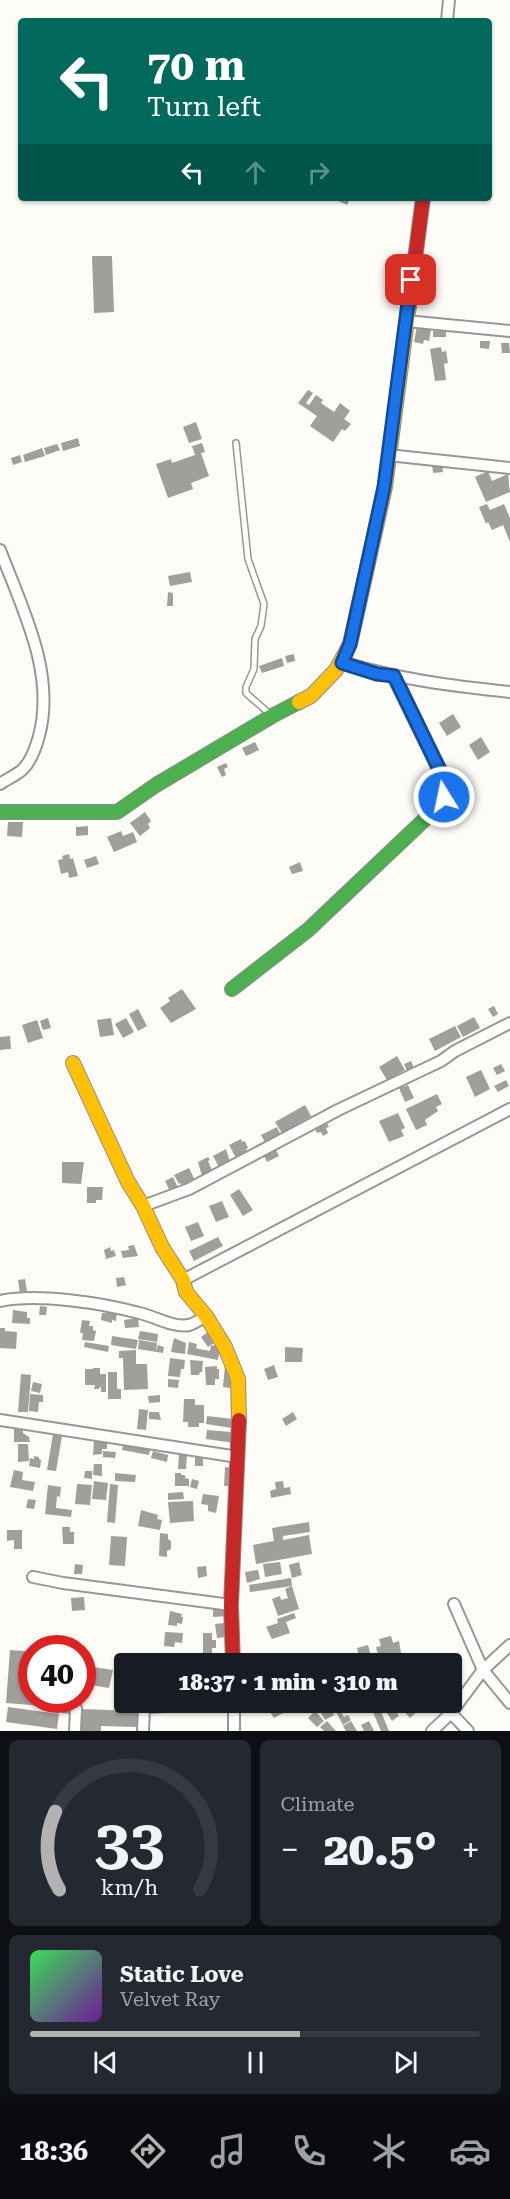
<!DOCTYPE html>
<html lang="en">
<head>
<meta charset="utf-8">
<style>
	body { margin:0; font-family:"Roboto Serif",serif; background:#242831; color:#f1f3f6; height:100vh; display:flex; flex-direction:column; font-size:22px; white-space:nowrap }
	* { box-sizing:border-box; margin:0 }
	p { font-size:20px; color:#9ea1a6 }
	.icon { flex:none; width:33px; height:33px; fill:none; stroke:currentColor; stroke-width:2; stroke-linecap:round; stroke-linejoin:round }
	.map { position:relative; height:1731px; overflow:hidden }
	.drawer { display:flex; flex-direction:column; gap:9px; padding:9px; background:#0d0f14; flex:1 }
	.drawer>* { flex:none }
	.guide { position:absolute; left:18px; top:18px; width:474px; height:183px; border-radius:6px; box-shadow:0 2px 4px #0004; background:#00695c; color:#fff; overflow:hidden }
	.speed { position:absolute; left:18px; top:1635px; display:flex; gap:12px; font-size:30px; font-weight:700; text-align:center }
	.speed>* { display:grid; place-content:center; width:78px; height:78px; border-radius:50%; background:#171b24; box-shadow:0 2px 4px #0004; line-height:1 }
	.speed .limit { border:9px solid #d22; background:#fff; color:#111 }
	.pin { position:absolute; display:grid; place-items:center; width:51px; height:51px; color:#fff; margin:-26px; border-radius:12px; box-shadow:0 3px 9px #0006 }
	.me { position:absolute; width:66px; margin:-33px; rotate:350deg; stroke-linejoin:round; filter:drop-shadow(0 0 4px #0008) }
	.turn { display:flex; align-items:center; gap:21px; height:126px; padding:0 30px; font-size:27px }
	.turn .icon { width:78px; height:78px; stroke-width:2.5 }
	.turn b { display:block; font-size:42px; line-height:51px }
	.lanes { display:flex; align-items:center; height:57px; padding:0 30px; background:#0003; justify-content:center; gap:30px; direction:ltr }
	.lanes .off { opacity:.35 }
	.big { font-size:45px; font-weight:800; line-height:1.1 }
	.drawer .tile { flex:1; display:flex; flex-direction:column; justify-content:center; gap:9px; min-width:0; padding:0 21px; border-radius:9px; background:#242831 }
	.drawer .dial { align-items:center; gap:0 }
	.dial svg { height:156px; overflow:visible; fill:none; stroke:#363941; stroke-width:7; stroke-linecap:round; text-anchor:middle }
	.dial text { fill:#f1f3f6; stroke:none }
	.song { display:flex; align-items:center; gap:18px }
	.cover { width:72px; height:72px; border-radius:9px; background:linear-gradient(135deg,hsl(130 70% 55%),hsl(280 70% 35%)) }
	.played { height:6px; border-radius:3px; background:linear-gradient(90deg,#b2b2b3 60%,#363941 60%) }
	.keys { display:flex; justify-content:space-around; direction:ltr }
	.heat { display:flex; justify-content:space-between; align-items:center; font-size:33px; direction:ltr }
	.drawer .tiles { flex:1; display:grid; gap:9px; grid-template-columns:1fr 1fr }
	.tile:last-child { grid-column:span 2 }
	.trip { position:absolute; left:114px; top:1653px; width:348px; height:60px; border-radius:6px; background:#171b24; box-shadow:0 2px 4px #0004; font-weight:800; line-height:60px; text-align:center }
	.tab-bar { display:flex; height:96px; justify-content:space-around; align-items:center; background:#090b0e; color:#9ea1a6 }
	.tab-bar .icon { width:42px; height:42px }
	.tab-bar .current { color:#b2b2b3 }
	.tab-bar b { font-size:27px; color:#f1f3f6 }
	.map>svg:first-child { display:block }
	.building { fill:#a19f9c }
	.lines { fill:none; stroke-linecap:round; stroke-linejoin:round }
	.lane-casing { stroke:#979795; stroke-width:8 }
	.street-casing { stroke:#979795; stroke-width:14 }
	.fast-casing { stroke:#8e8d8b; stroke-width:16 }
	.slow-casing { stroke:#8e8d8b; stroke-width:16 }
	.jam-casing { stroke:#8e8d8b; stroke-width:16 }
	.lane { stroke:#fffffe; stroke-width:5 }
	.street { stroke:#fffffe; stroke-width:10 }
	.fast { stroke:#4caf50; stroke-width:14 }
	.slow { stroke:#ffc107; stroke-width:14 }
	.jam { stroke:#c62828; stroke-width:14 }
	.route-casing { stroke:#114b97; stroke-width:15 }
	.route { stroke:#1a73e8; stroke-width:10 }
</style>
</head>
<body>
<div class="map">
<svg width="510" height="1731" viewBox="0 0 510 1731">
	<rect width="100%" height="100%" fill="#fdfcf7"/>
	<path class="building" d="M332 198H348L350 199 347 205Z
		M92 256H112L114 312 94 313Z
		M417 326 431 330 429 341 424 340 423 344 414 342Z
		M433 331H446V337H433Z
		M480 341H490L489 349 480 348Z
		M501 343H509L510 353H502Z
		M441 347 442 352 446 351 448 363 444 364 446 380 435 381 430 349Z
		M308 390 313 393 306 403 309 405 316 395 323 400 321 403 334 412 340 403 350 411 344 419 351 424 345 431 342 429 333 442 310 426 317 416 298 403Z
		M196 422 202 439 189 443 183 427Z
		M78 438 80 446 63 451 61 443Z
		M202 443 205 452 201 453 209 476 191 483 193 489 168 498 156 464 171 459 172 463 195 455 192 446Z
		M57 444 60 450 46 455 44 448Z
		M42 448 45 456 25 462 23 455Z
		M20 455 22 462 13 465 11 458Z
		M442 463 443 472 433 473 432 464Z
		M488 471 492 481 508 474 510 492 486 502 475 477Z
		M487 504 490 510 504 504 510 518V542L503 525 492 530 488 522 486 524 479 507Z
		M190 572 192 582 170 586 168 576Z
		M168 592 173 593V606H167Z
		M294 654 295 661 287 663 285 656Z
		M282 658 284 666 262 673 259 666Z
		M453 714 461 727 447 736 439 723Z
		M481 737 490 752 478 760 469 745Z
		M255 742 259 750 246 756 242 748Z
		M226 763 228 767 224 769 226 775 222 777 217 767Z
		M145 812 151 821 148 824 150 828 140 836 130 823Z
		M8 822H23L22 837 7 836Z
		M88 826V835L76 836V827Z
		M121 831 123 836 133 832 137 842 114 852 107 837Z
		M69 854 70 859 73 858 78 876 69 878 68 872 61 874 58 860 63 859 62 856Z
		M96 856 99 864 87 868 84 860Z
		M300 862 303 871 292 874 289 867Z
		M182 989 196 1009 171 1023 160 1008 170 1001 168 998Z
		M494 1006 498 1014 493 1017 488 1009Z
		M138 1009 147 1026 138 1031 129 1014Z
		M474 1017 480 1028 463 1037 457 1026Z
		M48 1018 51 1028 43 1030 40 1021Z
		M111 1018 114 1035 100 1037 97 1020Z
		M126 1018 134 1032 123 1038 115 1024Z
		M37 1020 43 1038 28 1043 22 1025Z
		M455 1026 461 1037 435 1051 429 1039Z
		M10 1036 11 1049 0 1050V1037Z
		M397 1056 405 1070 387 1080 379 1067Z
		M411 1061 414 1068 407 1071 404 1064Z
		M501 1064 505 1071 497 1075 493 1068Z
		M481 1070 490 1089 475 1097 466 1077Z
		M506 1080 509 1086 498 1092 494 1086Z
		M408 1085 414 1098 405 1102 399 1088Z
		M437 1094 442 1104 436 1107 438 1111 425 1120 427 1125 416 1130 406 1109Z
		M305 1105 311 1116 282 1133 275 1122Z
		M398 1113 405 1128 401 1130 404 1136 389 1142 379 1121Z
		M325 1119 329 1127 326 1128 328 1133 323 1136 321 1132 317 1133 313 1125Z
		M277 1127 281 1136 266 1144 261 1135Z
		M241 1139 242 1142 245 1141 248 1148 246 1149 248 1154 237 1160 229 1145Z
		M275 1148 279 1156 267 1162 263 1154Z
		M226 1149 230 1162 220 1169 213 1156Z
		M208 1157 210 1160 208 1161 213 1173 202 1176 198 1162Z
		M62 1162H84L81 1184 62 1183Z
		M189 1168 196 1182 182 1186 181 1183 179 1184 174 1175Z
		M173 1177 179 1190 171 1193 165 1181Z
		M87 1187H103L102 1200H96V1203H87Z
		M239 1189 253 1210 243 1216 230 1195Z
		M222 1201 229 1217 216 1222 209 1206Z
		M198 1222 204 1236 191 1241 185 1227Z
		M218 1237 223 1246 194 1261 189 1251Z
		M134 1245 138 1256 123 1258 121 1251 129 1250 128 1246Z
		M110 1247 111 1251 114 1250 116 1256 106 1259 104 1250Z
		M124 1277 126 1285 117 1287 116 1278Z
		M25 1279 27 1292 20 1293 18 1280Z
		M40 1306 47 1307 46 1315H39Z
		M13 1310 27 1312V1318H30V1324L12 1323Z
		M108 1310 117 1311 116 1321 112 1320V1323L101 1320 102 1313H108Z
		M138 1318 139 1327 125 1328 124 1320Z
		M82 1320 90 1321 89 1326H93V1330L96 1331 94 1341 82 1340 83 1333H80Z
		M0 1328H5V1331L17 1332 16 1349 0 1348Z
		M140 1331 158 1334 157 1342 138 1339Z
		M208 1332 215 1342 208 1347 201 1337Z
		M112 1336 138 1340 136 1349 111 1345Z
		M174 1338 186 1343 185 1354 171 1352Z
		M139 1340 157 1343 156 1351 158 1345 164 1347 163 1353 138 1349Z
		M85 1342 109 1346 108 1352 84 1347Z
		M189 1342 197 1344 196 1348 199 1349 210 1351 211 1345 220 1347 218 1360 187 1354Z
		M285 1347 303 1348 302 1362H285Z
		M136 1350V1364H147L148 1389 124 1390 123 1358H119V1351Z
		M170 1358 185 1360 184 1369H181L180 1377 168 1376Z
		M190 1360 203 1361 202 1372H200L199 1375H191Z
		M274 1365 278 1377 268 1380 264 1369Z
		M217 1366V1369H219V1379H215V1385H206L205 1367Z
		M225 1366 233 1367 230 1388 223 1387Z
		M93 1368H100V1374H106V1392H101V1386L99 1389H94L95 1385H85V1369H93Z
		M108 1372H117V1389H121V1399H108Z
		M21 1374 31 1375 28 1412H18Z
		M168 1379 179 1380 178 1388 168 1387Z
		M33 1382 42 1384 40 1393 31 1391Z
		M30 1394 43 1395V1402H39L38 1412 29 1411Z
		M160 1395V1402L149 1403 148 1396Z
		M184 1399H195V1405H204V1423H199V1427H188V1422H183Z
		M139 1409 148 1410 146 1430 137 1429Z
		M149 1412H159L161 1420 149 1419Z
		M293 1412 297 1419 286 1426 282 1419Z
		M207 1416 233 1419 232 1428 206 1424Z
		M14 1426H23V1433L29 1437 30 1442H14Z
		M207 1430 231 1432V1435H235L234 1443 206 1439Z
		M53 1434 62 1436 56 1471 47 1470Z
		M94 1441H107V1449H102V1454L93 1455Z
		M124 1441 151 1447 149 1455 122 1450Z
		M18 1444H28L29 1461 18 1462Z
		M103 1451 116 1452 115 1458 103 1457Z
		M153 1451 168 1455 167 1462 151 1458Z
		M195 1452H203V1466H195Z
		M179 1453H187L186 1469H178Z
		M34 1456 39 1457V1459L41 1460 40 1468 29 1466 30 1458 34 1459Z
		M94 1464H102V1476L93 1475Z
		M225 1467 234 1468 233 1486H224Z
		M14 1470 23 1472 22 1480 35 1482 33 1491 10 1487Z
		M85 1471H92V1479L84 1478Z
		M115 1473 136 1475 135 1482 115 1481Z
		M175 1473H181V1475H185V1478L189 1479V1486H175Z
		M192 1479 199 1481 197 1489 190 1487Z
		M94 1481 108 1483 106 1500 92 1499Z
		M283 1481 284 1488 290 1487 291 1494 271 1498 270 1491 276 1489 275 1482Z
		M77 1484 92 1485 90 1505 75 1504Z
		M110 1484 118 1485 115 1523 107 1522Z
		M48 1485 61 1487 60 1497 57 1496 56 1508 72 1510 71 1517 45 1514Z
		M183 1492 184 1499 168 1500V1493Z
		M203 1494 219 1496 216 1513 208 1511V1505L201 1504Z
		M28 1499 36 1500 34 1509 26 1508Z
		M193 1501 194 1521 170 1523 168 1502Z
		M141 1510 158 1515 157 1519 162 1520 160 1530 138 1526Z
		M309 1522 310 1532 283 1536V1540L309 1535 312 1554 256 1564 253 1545 274 1541 272 1528Z
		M62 1527H70V1532H74V1544H63Z
		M7 1530H22V1549H14V1540L7 1541Z
		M160 1533 168 1534V1539L171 1541V1549L167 1551V1557L159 1556Z
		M111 1536 127 1537 125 1566 109 1565Z
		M280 1562 282 1574 265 1577 263 1564Z
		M299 1562 302 1575 292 1578 289 1565Z
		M75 1564 83 1565 82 1574H74Z
		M206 1566 207 1576 198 1578 197 1567Z
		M258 1570 260 1579 247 1583 245 1572Z
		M291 1578 292 1586 250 1592 249 1585Z
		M292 1586 299 1609 278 1616 272 1599 280 1596 281 1600 288 1598 285 1589Z
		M84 1597 85 1610 72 1611 71 1598Z
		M216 1605H226L228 1616 213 1617V1609H216Z
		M170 1611 182 1614 181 1617H183L182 1624 177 1623V1626L168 1625Z
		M294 1613 296 1618 286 1622 290 1633 272 1639 266 1627 278 1623 277 1619Z
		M225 1623 227 1637 217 1638 215 1624Z
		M165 1632 183 1633 182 1643 175 1642 174 1647 164 1646Z
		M203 1633H212V1640H216V1648H212V1656H203Z
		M391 1636 393 1643 399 1641 401 1653 384 1660 385 1664H374V1661L379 1660 376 1647 381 1646 379 1639Z
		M368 1645 373 1663 361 1664 357 1648Z
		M10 1650 25 1651 22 1685 32 1686V1700H71L70 1714 62 1713V1703H56V1707L6 1703Z
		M28 1653 32 1654V1668L26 1667Z
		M162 1655 172 1656 171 1664H161Z
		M87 1666 113 1670 109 1688 84 1684Z
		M150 1702H163L164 1713 150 1714Z
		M270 1702H279L287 1711 274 1718 265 1705Z
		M377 1702 389 1731H381L369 1703Z
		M380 1702H390L399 1716 392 1721Z
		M409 1702H416L421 1708 410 1718 402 1709Z
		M327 1703 334 1715 325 1720 318 1708Z
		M8 1707 59 1714 57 1729 6 1722Z
		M80 1709 137 1711V1727L101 1726V1731H79Z
		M340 1710 344 1717 348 1715 351 1720 343 1725 336 1712Z
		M315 1711 324 1721 317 1727 308 1718Z
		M327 1721 336 1731H324L320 1727Z
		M351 1721 357 1731H346L343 1726Z
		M369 1721 374 1731H364L361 1725Z"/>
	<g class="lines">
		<g class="lane-casing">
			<path id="lane" d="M236 443 248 559 264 604 261 626 255 639 254 669 246 687V693L271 715"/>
		</g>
		<g class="street-casing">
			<path id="street" d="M447 21 449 0
				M406 321 510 331
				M388 455 510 468
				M0 550C22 608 56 673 39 736 36 747 31 761 23 769 17 775 7 779 0 784
				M342 662C397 679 452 686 510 692
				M143 1206 189 1189 338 1110 441 1061 455 1051 510 1023
				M183 1280 510 1109
				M0 1301C37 1293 102 1303 139 1313 154 1316 173 1328 189 1325 194 1324 201 1319 206 1316
				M0 1420 238 1457
				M33 1577 63 1583 231 1605
				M454 1604 483 1670 510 1703
				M234 1702V1731
				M451 1713 468 1731
				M75 1731 76 1708
				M143 1731 144 1708
				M432 1731 451 1713 483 1670 510 1645"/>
		</g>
		<g class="fast-casing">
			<path id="fast" d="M0 812H117L156 785 272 716 299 702
				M232 989 308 930 442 803 445 781 394 676"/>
		</g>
		<g class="slow-casing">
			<path id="slow" d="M299 702 311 696 336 670 350 644 385 487 409 305
				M73 1063 128 1182 143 1206 162 1247 183 1280 186 1292 206 1316 225 1347 238 1379 239 1420"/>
		</g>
		<g class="jam-casing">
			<path id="jam" d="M409 305 423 198
				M233 1664 231 1605 239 1420"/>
		</g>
		<use href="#lane" class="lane"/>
		<use href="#street" class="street"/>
		<use href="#fast" class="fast"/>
		<use href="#slow" class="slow"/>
		<use href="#jam" class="jam"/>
	</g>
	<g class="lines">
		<g class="route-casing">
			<path id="route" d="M411 280 384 487 350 644 342 663 377 674 394 676 445 781 444 797"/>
		</g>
		<use href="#route" class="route"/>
	</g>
</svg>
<div class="speed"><div class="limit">40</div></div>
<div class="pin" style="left:411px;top:280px;background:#d93025"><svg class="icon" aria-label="arrive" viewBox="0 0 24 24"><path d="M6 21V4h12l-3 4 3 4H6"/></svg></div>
<svg class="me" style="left:444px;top:797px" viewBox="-20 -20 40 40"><circle r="17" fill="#1a73e8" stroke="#fff" stroke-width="3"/><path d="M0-11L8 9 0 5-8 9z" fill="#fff"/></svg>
<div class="trip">18:37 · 1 min · 310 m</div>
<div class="guide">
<div class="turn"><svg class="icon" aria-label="left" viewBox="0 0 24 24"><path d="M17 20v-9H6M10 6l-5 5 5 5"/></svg><div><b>70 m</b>Turn left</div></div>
<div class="lanes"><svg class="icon" aria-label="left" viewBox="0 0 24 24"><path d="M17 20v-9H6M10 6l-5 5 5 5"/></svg><svg class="icon off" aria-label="ahead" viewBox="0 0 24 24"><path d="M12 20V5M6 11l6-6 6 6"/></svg><svg class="icon off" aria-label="right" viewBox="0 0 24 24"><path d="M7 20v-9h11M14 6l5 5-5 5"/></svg></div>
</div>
</div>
<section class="drawer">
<div class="tiles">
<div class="tile dial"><svg viewBox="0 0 100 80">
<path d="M14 69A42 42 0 1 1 86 69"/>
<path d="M14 69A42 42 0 0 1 12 29" stroke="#b2b2b3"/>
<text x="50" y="56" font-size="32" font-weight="700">33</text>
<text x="50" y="72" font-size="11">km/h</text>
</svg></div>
<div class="tile"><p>Climate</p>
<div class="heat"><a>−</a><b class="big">20.5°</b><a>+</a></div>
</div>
<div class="tile">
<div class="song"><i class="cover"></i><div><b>Static Love</b><p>Velvet Ray</p></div></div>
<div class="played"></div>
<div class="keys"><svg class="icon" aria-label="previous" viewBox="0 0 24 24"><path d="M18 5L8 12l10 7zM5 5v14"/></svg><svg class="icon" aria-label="pause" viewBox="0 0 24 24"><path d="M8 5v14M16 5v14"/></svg><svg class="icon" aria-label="next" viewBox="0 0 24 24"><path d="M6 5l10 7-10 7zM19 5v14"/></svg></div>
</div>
</div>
</section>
<nav class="tab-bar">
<b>18:36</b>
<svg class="icon current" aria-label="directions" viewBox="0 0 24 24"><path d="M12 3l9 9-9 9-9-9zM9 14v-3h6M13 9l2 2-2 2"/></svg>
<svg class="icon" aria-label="music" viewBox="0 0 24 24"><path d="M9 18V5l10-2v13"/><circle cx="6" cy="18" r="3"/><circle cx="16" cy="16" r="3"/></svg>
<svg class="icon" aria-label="phone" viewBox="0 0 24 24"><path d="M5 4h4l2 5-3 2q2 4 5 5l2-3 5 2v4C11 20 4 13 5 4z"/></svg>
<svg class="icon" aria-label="climate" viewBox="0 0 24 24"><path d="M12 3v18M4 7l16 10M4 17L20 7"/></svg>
<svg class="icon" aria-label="car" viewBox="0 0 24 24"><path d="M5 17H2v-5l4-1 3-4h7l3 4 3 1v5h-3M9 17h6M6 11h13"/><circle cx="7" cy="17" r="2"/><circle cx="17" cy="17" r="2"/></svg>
</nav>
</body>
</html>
